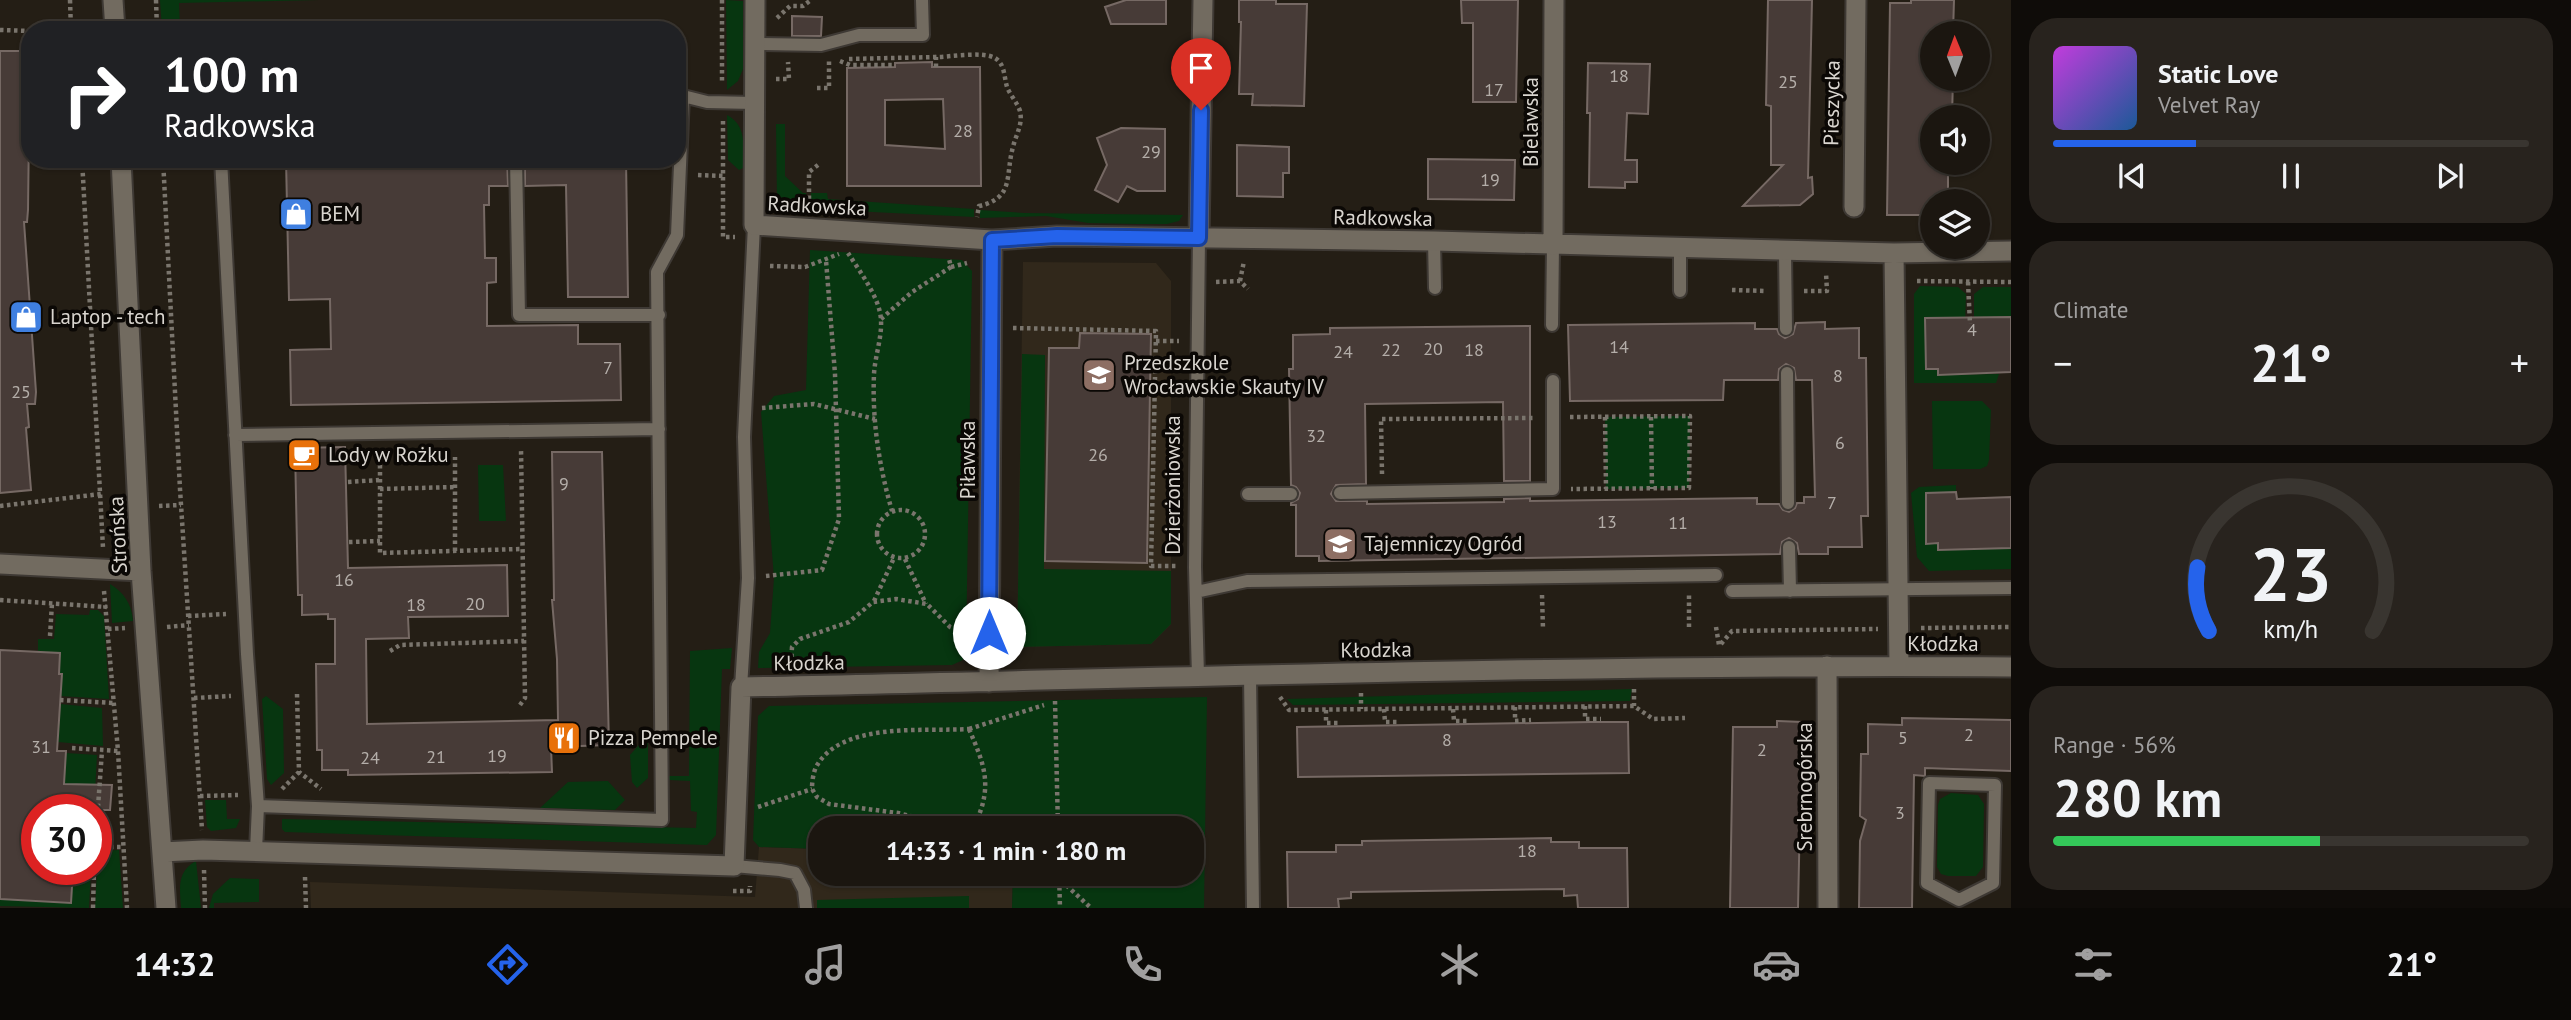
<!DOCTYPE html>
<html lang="en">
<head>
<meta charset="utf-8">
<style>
	body { margin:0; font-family:"PT Sans",sans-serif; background:#28231e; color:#f1f3f6; height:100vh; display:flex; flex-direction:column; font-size:26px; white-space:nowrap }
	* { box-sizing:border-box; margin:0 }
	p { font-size:23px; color:#a09f9f }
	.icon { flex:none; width:38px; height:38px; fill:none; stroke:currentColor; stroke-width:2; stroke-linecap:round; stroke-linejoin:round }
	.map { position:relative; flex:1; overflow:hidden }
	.details { display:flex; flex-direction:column; gap:18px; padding:18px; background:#0f0c09; width:560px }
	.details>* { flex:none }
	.hud { position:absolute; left:21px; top:21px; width:665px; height:147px; border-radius:28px; box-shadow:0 2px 5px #0004,0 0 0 2px #393530; background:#202124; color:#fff; overflow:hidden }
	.needle { width:46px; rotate:359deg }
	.fabs { position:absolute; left:1920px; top:21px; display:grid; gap:14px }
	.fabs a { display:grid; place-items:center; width:70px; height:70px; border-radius:50%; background:#1b1610; box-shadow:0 2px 5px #0004,0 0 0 2px #393530; font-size:35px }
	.speed { position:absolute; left:21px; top:794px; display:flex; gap:14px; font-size:35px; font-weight:700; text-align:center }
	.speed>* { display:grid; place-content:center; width:91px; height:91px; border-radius:50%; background:#1b1610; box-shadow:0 2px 5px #0004,0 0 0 2px #393530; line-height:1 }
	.speed .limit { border:10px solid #d22; background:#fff; color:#111 }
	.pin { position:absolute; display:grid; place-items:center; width:60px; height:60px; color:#fff; margin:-72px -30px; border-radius:50% 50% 50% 0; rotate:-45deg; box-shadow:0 0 7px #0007 }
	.pin .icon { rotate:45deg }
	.me { position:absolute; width:77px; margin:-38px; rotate:0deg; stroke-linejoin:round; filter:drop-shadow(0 0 5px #0008) }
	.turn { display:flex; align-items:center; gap:24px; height:147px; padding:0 28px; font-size:32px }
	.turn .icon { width:91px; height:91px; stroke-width:2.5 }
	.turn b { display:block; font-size:49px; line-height:60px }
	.big { font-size:52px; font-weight:600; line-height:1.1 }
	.details .widget { flex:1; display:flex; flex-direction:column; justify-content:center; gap:10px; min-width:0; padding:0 24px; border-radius:28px; background:#28231e }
	.details .dial { align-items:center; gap:0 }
	.dial svg { height:182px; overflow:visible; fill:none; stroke:#393530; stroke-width:7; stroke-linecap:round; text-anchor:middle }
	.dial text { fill:#f1f3f6; stroke:none }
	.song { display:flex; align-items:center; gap:21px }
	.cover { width:84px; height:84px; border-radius:10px; background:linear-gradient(135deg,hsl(290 70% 55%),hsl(210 70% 35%)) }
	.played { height:7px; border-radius:4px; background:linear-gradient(90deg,#2563eb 30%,#393530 30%) }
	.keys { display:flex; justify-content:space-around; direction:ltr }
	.heat { display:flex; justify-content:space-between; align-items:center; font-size:38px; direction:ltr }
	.charge { height:10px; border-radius:5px; background:linear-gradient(90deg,#34c759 56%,#393530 0) }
	.trip { position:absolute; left:808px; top:816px; width:396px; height:70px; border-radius:28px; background:#1b1610; box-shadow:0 2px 5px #0004,0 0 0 2px #393530; font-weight:600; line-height:70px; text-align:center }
	.menu { display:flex; height:112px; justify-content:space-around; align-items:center; background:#0b0906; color:#a09f9f }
	.menu .icon { width:49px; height:49px }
	.menu .current { color:#2563eb }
	.menu b { font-size:32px; color:#f1f3f6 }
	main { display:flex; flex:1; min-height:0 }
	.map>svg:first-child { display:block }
	.built { fill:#31281b }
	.green { fill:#073610 }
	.building { fill:#473b37; stroke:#766964; stroke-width:2; fill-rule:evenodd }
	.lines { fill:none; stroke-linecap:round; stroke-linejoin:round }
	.service-casing { stroke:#3e3934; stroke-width:16 }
	.minor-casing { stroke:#3e3934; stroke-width:23 }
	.path { stroke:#7a756d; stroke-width:4.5; stroke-dasharray:3.5 3.5; stroke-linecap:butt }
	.service { stroke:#726b60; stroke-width:12 }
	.minor { stroke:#726b60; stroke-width:19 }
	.route-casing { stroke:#184099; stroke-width:18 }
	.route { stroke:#2563eb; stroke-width:12 }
	.labels { text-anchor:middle; stroke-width:7; stroke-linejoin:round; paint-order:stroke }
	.number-label { font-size:18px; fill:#b4aea9 }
	.street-label { font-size:21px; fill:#d9d5cf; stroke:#0b0805 }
	.poi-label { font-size:21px; fill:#d9d5cf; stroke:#0b0805; text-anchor:start }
</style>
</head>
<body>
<main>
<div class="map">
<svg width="2011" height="908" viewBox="0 0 2011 908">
	<rect width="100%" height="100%" fill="#241e15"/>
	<path class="built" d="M1023 262 1156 263 1171 281V624L1151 644 1017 647Z
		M759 847 821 849V873H1013L1012 908H311L310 882 755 897Z"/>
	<path class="green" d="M160 0H319L179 3 180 30H162Z
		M726 0 743 1V69L738 81 727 90Z
		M727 115C748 126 743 148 743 168L739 170 728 160Z
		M776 124H785V176L803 193H806V209L789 208 777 203Z
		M811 193H827L828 199 974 209V217L811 209Z
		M980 210 1024 213 1183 215 1179 221 1167 224H1136L1088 223 1046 216 980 218Z
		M810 250 962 260 972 271 966 649 963 660 952 665 758 668 759 652 770 633 774 578 761 412 774 396 806 390Z
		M1920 286 1958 287 1966 294 1965 324 1956 318 1925 319 1926 369H1938V375L1999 374 1996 383H1914V294Z
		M1983 287H2011V316L1996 317V323L1974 324V294Z
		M1022 354 1045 355 1044 569 1171 571V624L1151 644 1017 647Z
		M1932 401H1982L1991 410 1989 460 1987 466 1980 469H1933Z
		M1690 416 1689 488 1606 489 1605 417Z
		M478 465H503L506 521H479Z
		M1956 485V492L1926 493 1927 543H1938L1939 550 2011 548V569L1929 571 1917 557 1911 493 1919 487Z
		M110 584C124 592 132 605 133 621L112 623Z
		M90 610H98L104 616 109 699 60 696 59 674 38 652V639H54L56 614 89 615Z
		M732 648 730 669H722L716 835 707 845 285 832 282 829V819L696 828 697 812 691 811 690 781 669 780V776H689L690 651Z
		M1632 689 1630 701 1293 705 1287 699Z
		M266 696 283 709 284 773 271 785 267 779 262 699Z
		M1207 697 1204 908H1012L1013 873H1192V828H821V849L759 847 753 840 758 716 769 706Z
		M60 704 102 708 103 746 58 742Z
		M645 738 648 740V778L637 788 632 782 630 755Z
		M66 753 97 755 94 810H63Z
		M608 781 625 800 615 810 540 808 568 782Z
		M1951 793 1978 795 1984 804 1983 867 1976 876H1948L1941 874 1937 867 1938 805 1940 799Z
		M205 800H226L227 819H240L236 828 211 831 207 827Z
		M119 850 123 908H95L98 851Z
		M196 861 201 908H181C180 889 176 872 196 861Z
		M76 870H91L89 908 0 906V899L71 903 72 887 75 886Z
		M230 878 259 879V902L214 903V908H209L213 894Z
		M969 896V908H817V900Z"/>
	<path class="building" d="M1126 0H1166V24H1111L1105 7Z
		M1239 0H1276V4H1307L1304 106 1252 105 1253 94H1239L1241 22H1239Z
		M1461 0H1518L1516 102H1473V23H1462Z
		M1768 0H1812L1808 178 1812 177 1813 194 1800 205 1743 206 1783 165H1771V106L1766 105Z
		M1911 0H1954L1953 33H1932V79H1953L1952 117H1932V163H1948V201H1932V215H1887L1890 3H1911Z
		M792 16 822 17 821 36H792Z
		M0 51H30L28 210 27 222H24L36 392 35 404H27L29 427 26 428 31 490 0 493Z
		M932 62V67H980L981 186H847V68L895 67V63ZM943 99 945 149 885 145V100Z
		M1588 63 1650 64 1648 114 1627 113 1625 160H1637V182H1625V188L1589 187 1590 113H1587Z
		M1121 128 1165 129V191H1137L1127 186 1118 202 1095 190 1107 165 1097 138Z
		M1237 145 1289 147V173H1283V197L1237 196Z
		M286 159H378V162L507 159 508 186H489V205H484L485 258H496V282L487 283V326L578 325V344H620L621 400 291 405 290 350 331 349 330 299 289 300Z
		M525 159H626L628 297H568L566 185 525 186Z
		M1428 159 1515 160 1514 200 1428 199Z
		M2011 317V372L1938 375V369H1926L1925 318Z
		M1825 322V329L1859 328V358H1866L1868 516H1861L1862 547H1828V554H1799L1797 543 1789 538 1782 542 1780 554 1319 561V556H1296V505H1291V503L1298 499 1300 493 1296 487 1291 485 1289 369H1293V335L1330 334V328L1530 326V481H1504L1503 402 1365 404 1366 484 1336 485 1331 494 1336 501H1367V504L1504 502V499L1530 498V501L1757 498V504H1779L1783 510 1789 512 1795 508 1797 503H1804V497H1815L1812 380H1796L1794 368 1786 364 1779 369 1778 380H1724L1723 400 1570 401 1568 325 1755 323V329H1777L1779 334 1785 338 1793 334 1796 323Z
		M1080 333 1151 334 1147 563 1045 561 1049 348H1079Z
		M345 447 348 568 507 565 508 616 408 617 409 638 366 639 367 724 558 720 557 659 552 600H554L552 452H602L609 745 551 747 552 772 348 775V770H322V750H317L316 664H335V619H328V614L302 615V595H298L295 448Z
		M1956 492 1957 499 2011 497V548L1938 550V543L1926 544V493Z
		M0 650 60 653 59 674H62L57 751H66L64 784 112 785 110 810H37V870H73L71 903 0 899Z
		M1902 718 2011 720V771L1925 768V776L1914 775 1912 908H1859L1860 841 1866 820 1860 816 1861 754H1868V724L1902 725Z
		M1777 721 1802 722 1798 908H1730L1733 727H1777Z
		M1591 722H1628L1629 773 1298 777 1297 727Z
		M1551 838V842H1579V848H1627L1628 908H1578L1577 895 1564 896V889L1351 892V898L1338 899 1339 908H1288L1287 852H1336V845H1362V841Z"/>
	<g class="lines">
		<g class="service-casing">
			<path id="service" d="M755 44 821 45 859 35H923L922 0
				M683 96 707 102 754 103
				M221 159 247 654 258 806 256 851
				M516 159 519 315H659
				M1434 241 1435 288
				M1785 251 1786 329
				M1680 291V249
				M1552 325 1553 245
				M1787 373 1788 503
				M235 435 659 429
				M1340 493 1553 489V381
				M1248 494H1291
				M1789 547 1790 591
				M1732 591 2011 588
				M1196 592 1247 581 1716 575
				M1250 675 1253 908
				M1198 676 1195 567 1199 238
				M741 687 748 578 744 437 754 225
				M1929 783 1995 785 1993 883 1959 900 1927 883Z
				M258 806 662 820 657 272 677 235 683 96 677 85
				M734 866 780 870 795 873 804 890 806 908"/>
		</g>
		<g class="minor-casing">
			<path id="minor" d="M113 0 115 30
				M755 0 754 225 992 240 1057 236 1434 241 1894 253 2011 251
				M121 159 141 571 166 908
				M1854 207 1856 0
				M1199 238 1203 0
				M1553 245 1554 0
				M1894 253 1899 666
				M0 564 141 571
				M1827 666 1828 908
				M989 682 992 240
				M162 852 203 850 734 866 741 687C1165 678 1588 664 2011 667"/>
		</g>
		<path class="path" d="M70 0 71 30
			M156 0 157 30
			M722 0V84
			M777 18 790 6H803L811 0
			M0 30 30 31
			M849 59 936 57
			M840 61 850 65H892V67
			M936 67V57C950 57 983 51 995 58 1005 64 1004 77 1007 87 1010 95 1017 102 1020 111 1023 125 1016 134 1013 147 1005 175 1015 198 979 206L977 217
			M776 79H789L788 62
			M817 88H829V61
			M723 121V237H735
			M82 159 103 548
			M163 159 180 489 202 830
			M698 175 724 176
			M809 206V172L818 165
			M848 253C860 272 880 298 881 320 882 338 875 356 874 374 872 421 879 466 892 511
			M770 266 805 267 839 254
			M951 267 967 263
			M1240 281 1244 261
			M1917 281 2011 282
			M1216 282 1240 281 1248 289
			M1968 282 1970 324
			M1732 290 1767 291
			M1804 291H1827L1826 273
			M881 319 912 292 951 267 949 259
			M1013 328 1156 331 1151 566H1177
			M1156 341H1179
			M762 408 814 404 875 419
			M1570 417 1690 416 1689 488 1571 489
			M1605 417 1606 489
			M1651 417 1652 489
			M380 451V553L522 549
			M1382 474 1381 419 1533 418
			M348 482 379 480
			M380 489 455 487
			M0 506 101 494
			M159 506 181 505
			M877 534a24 24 0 1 1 48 0a24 24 0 1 1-48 0Z
			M349 542 380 541
			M455 551V457
			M905 559 926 604
			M766 576 822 570 839 519 835 374 826 260
			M104 591 118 751 127 908
			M1542 595 1543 629
			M0 600 107 607
			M874 601 894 558
			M188 616 226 614
			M167 627 189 625
			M1689 627V593
			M1716 627 1719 645
			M1921 628 2011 627
			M108 629 125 628
			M50 636 52 603
			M1721 644 1732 631 1878 629
			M390 651 400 645 524 641
			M791 664 792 647 800 639 849 622 873 602 896 599 927 604 950 627 969 635
			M1634 689V706
			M1361 693V709
			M297 694 299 772 321 789
			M1280 697 1289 710 1634 706 1653 719 1685 718
			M194 698 231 696
			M60 700 114 703
			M1055 701 1058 828
			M520 705 525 698 521 449
			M1585 706V719H1601
			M1515 707V721L1531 720
			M1384 709 1385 722H1399
			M1453 709 1454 721H1468
			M1326 710V723H1341
			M969 729C984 764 993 785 976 822L961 826 938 823 898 813 829 804 817 797 812 789C812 782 813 774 816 767 841 721 924 732 969 729Z
			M969 729 1044 705
			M72 748 118 751
			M282 789 299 772
			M200 796 238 795
			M758 807 812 789
			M976 822 992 828
			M96 835 102 751
			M96 847H123
			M204 870 205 908
			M1059 873 1060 908
			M305 877 306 908
			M1060 882 1066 885 1091 908
			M733 891H750V886
			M93 908 94 870"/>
		<use href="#service" class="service"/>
		<use href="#minor" class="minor"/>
	</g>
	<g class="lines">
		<g class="route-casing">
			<path id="route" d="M989 633 992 240 1057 236 1199 238 1201 110"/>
		</g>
		<use href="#route" class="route"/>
	</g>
	<defs>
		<g id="shop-square" transform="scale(1.75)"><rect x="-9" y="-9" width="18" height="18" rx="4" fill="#3f7fe0" stroke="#0b0805"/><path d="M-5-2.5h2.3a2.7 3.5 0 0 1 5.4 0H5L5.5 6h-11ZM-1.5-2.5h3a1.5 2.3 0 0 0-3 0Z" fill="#fff"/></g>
		<g id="school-square" transform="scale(1.75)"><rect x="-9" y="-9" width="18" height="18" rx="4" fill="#8d6e63" stroke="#0b0805"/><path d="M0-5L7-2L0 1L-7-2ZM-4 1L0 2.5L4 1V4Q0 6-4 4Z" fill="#fff"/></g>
		<g id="cafe-square" transform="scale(1.75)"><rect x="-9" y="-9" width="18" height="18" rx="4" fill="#e8710a" stroke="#0b0805"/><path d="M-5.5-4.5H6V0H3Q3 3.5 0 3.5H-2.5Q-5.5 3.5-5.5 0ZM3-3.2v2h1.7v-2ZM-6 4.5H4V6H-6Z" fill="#fff"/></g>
		<g id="restaurant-square" transform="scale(1.75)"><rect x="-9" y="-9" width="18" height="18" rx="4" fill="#e8710a" stroke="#0b0805"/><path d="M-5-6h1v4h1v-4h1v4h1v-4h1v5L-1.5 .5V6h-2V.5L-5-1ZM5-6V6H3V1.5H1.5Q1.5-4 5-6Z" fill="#fff"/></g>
	</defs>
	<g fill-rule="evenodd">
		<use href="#shop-square" x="296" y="214"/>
		<use href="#shop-square" x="26" y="317"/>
		<use href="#school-square" x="1099" y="375"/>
		<use href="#cafe-square" x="304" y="455"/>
		<use href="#school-square" x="1340" y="544"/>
		<use href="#restaurant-square" x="564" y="738"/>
	</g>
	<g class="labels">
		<g class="number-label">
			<text x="1619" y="82">18</text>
			<text x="1788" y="88">25</text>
			<text x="1494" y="96">17</text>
			<text x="963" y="137">28</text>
			<text x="1151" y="158">29</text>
			<text x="1490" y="186">19</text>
			<text x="1972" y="336">4</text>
			<text x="1619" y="353">14</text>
			<text x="1433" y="355">20</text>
			<text x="1391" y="356">22</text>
			<text x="1474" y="356">18</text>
			<text x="1343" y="358">24</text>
			<text x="608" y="374">7</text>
			<text x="1838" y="382">8</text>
			<text x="21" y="398">25</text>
			<text x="1316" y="442">32</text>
			<text x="1840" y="449">6</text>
			<text x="1098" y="461">26</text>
			<text x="564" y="490">9</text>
			<text x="1832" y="509">7</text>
			<text x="1607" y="528">13</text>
			<text x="1678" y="529">11</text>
			<text x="344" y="586">16</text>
			<text x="475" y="610">20</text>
			<text x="416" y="611">18</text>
			<text x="1969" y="741">2</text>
			<text x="1903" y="744">5</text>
			<text x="1447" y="746">8</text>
			<text x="41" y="753">31</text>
			<text x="1762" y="756">2</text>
			<text x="497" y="762">19</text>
			<text x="436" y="763">21</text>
			<text x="370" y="764">24</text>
			<text x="1900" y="819">3</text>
			<text x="1527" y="857">18</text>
		</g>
		<g class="street-label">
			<text transform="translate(1832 103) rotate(-89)" y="7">Pieszycka</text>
			<text transform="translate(1531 122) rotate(-90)" y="7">Bielawska</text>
			<text transform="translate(817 206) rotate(3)" y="7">Radkowska</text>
			<text transform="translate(1383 218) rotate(1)" y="7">Radkowska</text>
			<text transform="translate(968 460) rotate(-90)" y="7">Piławska</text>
			<text transform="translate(1173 485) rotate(-90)" y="7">Dzierżoniowska</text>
			<text transform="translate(118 535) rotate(-93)" y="7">Strońska</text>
			<text x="1943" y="651">Kłodzka</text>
			<text transform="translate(1376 650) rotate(-1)" y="7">Kłodzka</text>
			<text transform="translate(809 663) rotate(-1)" y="7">Kłodzka</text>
			<text transform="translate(1805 787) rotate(-90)" y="7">Srebrnogórska</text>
		</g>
		<g class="poi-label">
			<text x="320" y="221">BEM</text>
			<text x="50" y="324">Laptop - tech</text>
			<text x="1124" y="370">Przedszkole<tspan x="1124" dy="24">Wrocławskie Skauty IV</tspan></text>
			<text x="328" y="462">Lody w Rożku</text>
			<text x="1364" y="551">Tajemniczy Ogród</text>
			<text x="588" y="745">Pizza Pempele</text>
		</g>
	</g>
</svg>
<div class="fabs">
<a><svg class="needle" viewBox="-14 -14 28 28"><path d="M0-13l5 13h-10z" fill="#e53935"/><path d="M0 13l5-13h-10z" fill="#a09f9f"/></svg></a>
<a><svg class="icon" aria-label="sound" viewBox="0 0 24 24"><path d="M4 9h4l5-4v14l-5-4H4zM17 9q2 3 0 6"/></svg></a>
<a><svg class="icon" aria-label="layers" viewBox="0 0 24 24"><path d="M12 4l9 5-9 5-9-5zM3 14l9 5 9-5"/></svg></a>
</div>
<div class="speed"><div class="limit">30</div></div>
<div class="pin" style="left:1201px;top:110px;background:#d93025"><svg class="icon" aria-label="arrive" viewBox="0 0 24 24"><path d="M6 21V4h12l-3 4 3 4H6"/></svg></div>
<svg class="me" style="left:989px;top:633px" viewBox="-20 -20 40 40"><circle r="19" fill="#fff"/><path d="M0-13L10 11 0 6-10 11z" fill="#2563eb"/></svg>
<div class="trip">14:33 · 1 min · 180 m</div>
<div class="hud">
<div class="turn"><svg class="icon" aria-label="right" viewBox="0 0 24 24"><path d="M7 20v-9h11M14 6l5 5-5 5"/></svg><div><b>100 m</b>Radkowska</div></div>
</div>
</div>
<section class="details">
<div class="widget">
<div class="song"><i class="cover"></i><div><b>Static Love</b><p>Velvet Ray</p></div></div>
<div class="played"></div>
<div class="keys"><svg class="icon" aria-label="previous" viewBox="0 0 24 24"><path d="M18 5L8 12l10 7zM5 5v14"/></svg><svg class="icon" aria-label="pause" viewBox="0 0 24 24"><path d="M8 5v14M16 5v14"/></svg><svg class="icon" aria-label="next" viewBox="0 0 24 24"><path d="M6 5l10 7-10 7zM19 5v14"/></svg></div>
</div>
<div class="widget"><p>Climate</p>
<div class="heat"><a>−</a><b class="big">21°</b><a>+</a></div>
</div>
<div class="widget dial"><svg viewBox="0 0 100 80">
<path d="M14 69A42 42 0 1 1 86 69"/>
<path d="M14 69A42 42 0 0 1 9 41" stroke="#2563eb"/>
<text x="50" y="56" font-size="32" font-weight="700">23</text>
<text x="50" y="72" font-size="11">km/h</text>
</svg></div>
<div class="widget"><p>Range · 56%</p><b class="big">280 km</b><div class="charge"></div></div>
</section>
</main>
<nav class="menu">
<b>14:32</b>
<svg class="icon current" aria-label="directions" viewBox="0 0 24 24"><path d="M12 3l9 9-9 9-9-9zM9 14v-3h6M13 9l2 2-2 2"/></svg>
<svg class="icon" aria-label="music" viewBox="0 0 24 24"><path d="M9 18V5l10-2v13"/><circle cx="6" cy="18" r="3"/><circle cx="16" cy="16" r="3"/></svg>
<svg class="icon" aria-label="phone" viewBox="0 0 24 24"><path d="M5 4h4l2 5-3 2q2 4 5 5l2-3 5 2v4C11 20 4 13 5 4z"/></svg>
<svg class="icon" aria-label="climate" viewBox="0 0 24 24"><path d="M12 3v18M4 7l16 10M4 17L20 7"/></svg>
<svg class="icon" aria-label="car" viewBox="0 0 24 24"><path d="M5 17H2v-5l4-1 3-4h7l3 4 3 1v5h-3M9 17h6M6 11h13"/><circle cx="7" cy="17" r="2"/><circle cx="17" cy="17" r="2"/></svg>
<svg class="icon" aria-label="filters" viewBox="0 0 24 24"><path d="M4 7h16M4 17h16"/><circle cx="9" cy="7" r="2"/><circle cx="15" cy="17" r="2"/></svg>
<b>21°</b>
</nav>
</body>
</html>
